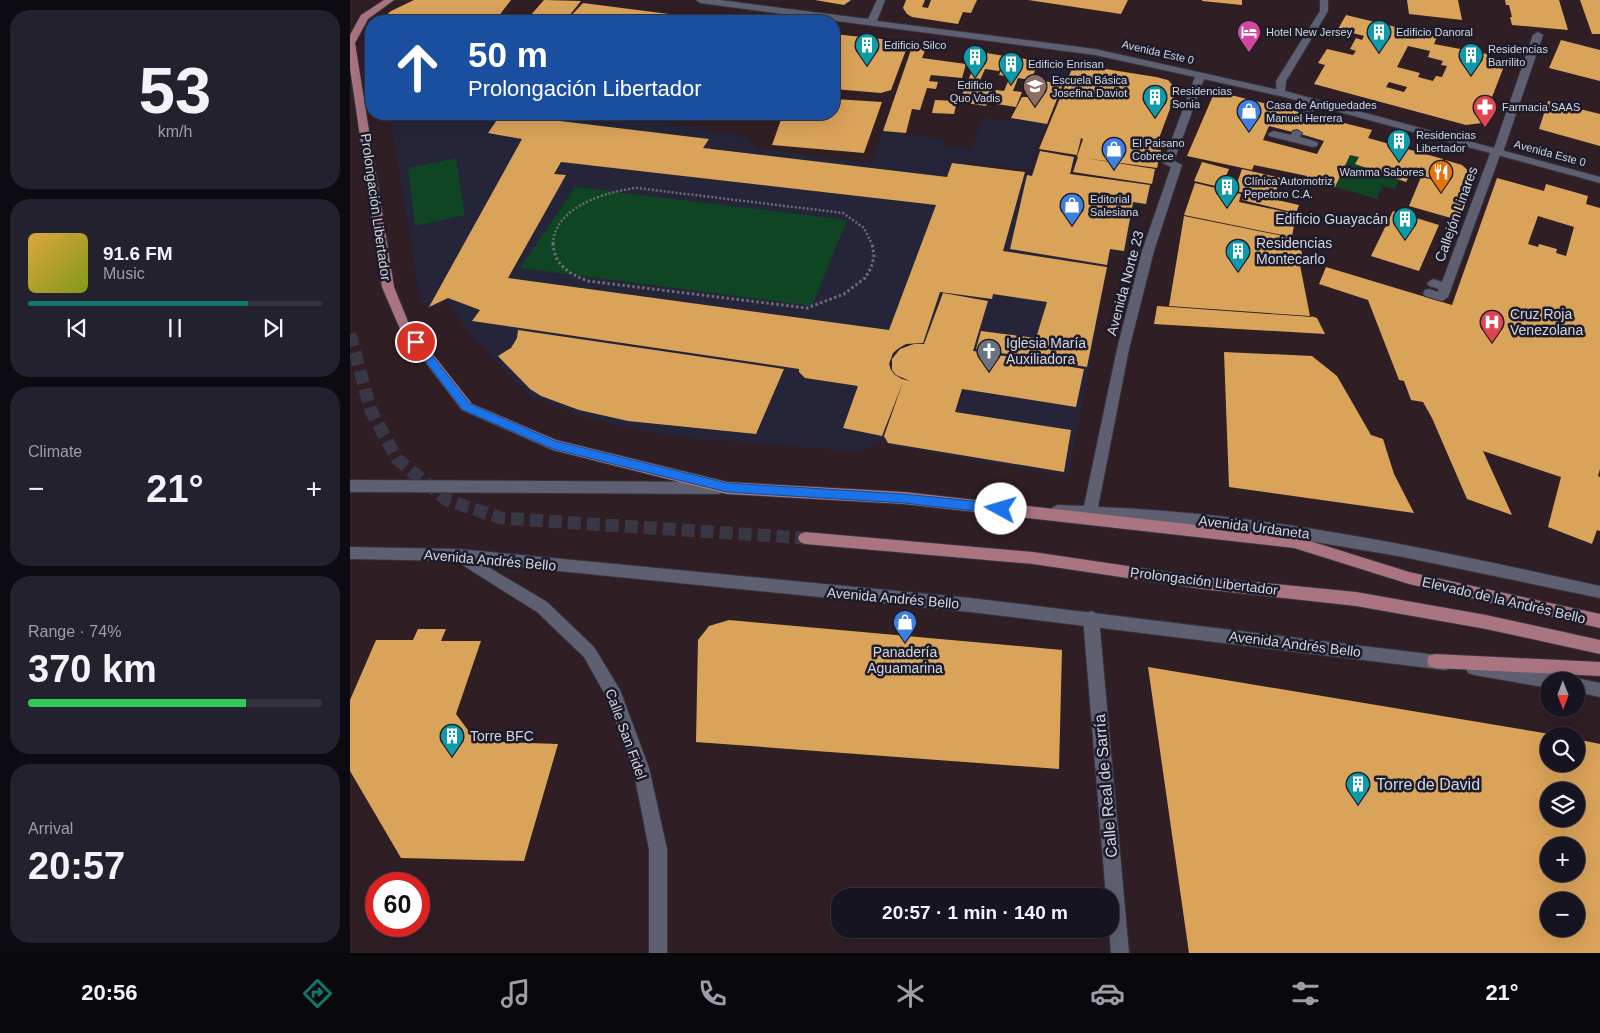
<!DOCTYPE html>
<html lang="en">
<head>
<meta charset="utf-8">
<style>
	body { margin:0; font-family:Arial,sans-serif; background:#22212d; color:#f1f3f6; height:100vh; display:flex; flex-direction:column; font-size:19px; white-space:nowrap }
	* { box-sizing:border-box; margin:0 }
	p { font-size:16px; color:#9d9ea5 }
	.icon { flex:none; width:28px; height:28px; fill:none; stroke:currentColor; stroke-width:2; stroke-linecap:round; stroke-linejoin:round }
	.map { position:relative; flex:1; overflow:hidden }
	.details { display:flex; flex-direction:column; gap:10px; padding:10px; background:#0c0b12; width:350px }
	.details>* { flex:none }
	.hud { position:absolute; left:15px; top:15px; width:475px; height:105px; border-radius:20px; box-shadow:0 5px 20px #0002,0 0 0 1px #34333e; background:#1a4fa0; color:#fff; overflow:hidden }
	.needle { width:32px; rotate:179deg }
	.buttons { position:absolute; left:1190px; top:672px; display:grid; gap:10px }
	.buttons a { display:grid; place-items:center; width:45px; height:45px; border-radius:50%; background:#151420; box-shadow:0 5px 20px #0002,0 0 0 1px #34333e; font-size:25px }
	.speed { position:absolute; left:15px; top:872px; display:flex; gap:10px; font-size:25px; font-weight:700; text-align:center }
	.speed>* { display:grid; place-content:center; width:65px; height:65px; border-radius:50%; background:#151420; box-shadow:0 5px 20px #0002,0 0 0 1px #34333e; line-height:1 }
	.speed .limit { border:8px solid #d22; background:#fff; color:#111 }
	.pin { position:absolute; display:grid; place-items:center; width:42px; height:42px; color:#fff; margin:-21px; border:2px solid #fff; border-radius:50%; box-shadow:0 1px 5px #0007 }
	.me { position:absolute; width:55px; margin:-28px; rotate:276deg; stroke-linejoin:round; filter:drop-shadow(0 0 4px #0008) }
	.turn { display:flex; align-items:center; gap:18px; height:105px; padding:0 20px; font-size:22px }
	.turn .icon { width:65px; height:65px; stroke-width:2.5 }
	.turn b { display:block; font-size:35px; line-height:42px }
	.big { font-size:38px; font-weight:800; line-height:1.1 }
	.details .card { flex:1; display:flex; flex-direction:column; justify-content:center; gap:8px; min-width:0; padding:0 18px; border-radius:20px; background:#22212d }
	.details .dial { align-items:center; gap:0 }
	.dial b { font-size:65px; line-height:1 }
	.song { display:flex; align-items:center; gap:15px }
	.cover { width:60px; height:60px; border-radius:8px; background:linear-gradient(135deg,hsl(40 70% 55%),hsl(70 70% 35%)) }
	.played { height:5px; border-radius:2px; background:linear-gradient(90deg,#0f766e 75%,#34333e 75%) }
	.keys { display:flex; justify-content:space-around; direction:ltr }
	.heat { display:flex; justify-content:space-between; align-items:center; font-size:28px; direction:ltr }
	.charge { height:8px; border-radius:4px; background:linear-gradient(90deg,#34c759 74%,#34333e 0) }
	.trip { position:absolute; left:481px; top:888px; width:288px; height:50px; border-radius:20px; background:#151420; box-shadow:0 5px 20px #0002,0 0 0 1px #34333e; font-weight:800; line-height:50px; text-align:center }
	.menu { display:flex; height:80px; justify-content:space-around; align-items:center; background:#08080d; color:#9d9ea5 }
	.menu .icon { width:35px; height:35px }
	.menu .on { color:#0f766e }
	.menu b { font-size:22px; color:#f1f3f6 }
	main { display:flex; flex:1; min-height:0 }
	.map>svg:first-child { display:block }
	.commercial { fill:#301e25; fill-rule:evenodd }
	.built { fill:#252438 }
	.green { fill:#0f4523 }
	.building { fill:#daa35a; fill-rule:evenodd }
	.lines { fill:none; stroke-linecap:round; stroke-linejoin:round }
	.primary-tunnel { stroke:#383745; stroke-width:13; stroke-dasharray:13 6; stroke-linecap:butt }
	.service-casing { stroke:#34343f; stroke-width:2 }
	.minor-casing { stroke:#34343f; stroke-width:2 }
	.tertiary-casing { stroke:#34343f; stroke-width:2 }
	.secondary-casing { stroke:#34343f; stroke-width:2 }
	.primary-casing { stroke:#34343f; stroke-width:2 }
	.path-far1 { stroke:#6c6c79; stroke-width:2.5; stroke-dasharray:2 2; stroke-linecap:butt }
	.path { stroke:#6c6c79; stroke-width:3; stroke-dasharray:2.5 2.5; stroke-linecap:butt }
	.service { fill:#5e5f70; fill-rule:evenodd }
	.minor { fill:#5e5f70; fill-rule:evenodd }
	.tertiary { fill:#5e5f70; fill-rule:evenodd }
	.secondary { fill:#5e5f70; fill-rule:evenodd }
	.primary { fill:#aa7481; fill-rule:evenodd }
	.route { fill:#1a73e8; stroke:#114b97 }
	.labels { text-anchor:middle; stroke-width:5; stroke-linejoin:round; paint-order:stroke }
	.far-poi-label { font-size:11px; fill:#d5d5e0; stroke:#1c1b2a; text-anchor:start }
	.far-street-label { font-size:11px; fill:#d5d5e0; stroke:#1c1b2a }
	.street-label { font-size:14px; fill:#d5d5e0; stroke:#1c1b2a }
	.poi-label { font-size:14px; fill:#d5d5e0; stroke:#1c1b2a; text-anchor:start }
	.near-poi-label { font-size:16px; fill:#d5d5e0; stroke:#1c1b2a; text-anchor:start }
	.near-street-label { font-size:16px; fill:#d5d5e0; stroke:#1c1b2a }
</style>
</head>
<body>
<main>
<section class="details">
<div class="card dial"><b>53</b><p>km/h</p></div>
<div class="card">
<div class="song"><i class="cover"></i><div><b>91.6 FM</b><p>Music</p></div></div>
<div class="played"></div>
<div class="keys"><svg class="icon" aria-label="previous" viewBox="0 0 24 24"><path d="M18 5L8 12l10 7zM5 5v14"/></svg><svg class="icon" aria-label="pause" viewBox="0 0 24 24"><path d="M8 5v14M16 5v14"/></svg><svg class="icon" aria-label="next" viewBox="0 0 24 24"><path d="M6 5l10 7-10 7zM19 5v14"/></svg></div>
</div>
<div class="card"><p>Climate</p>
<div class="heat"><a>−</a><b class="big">21°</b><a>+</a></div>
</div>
<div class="card"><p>Range · 74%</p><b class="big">370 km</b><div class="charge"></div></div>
<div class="card"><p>Arrival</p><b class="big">20:57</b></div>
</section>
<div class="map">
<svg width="1250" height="953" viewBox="0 0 1250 953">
	<rect width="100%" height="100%" fill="#1c1b2a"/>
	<path class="commercial" d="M0 0H1250V953H0ZM21 21H484V114H21ZM1199 681H1226V709H1199ZM1199 736H1226V764H1199ZM1199 791H1226V819H1199ZM1199 846H1226V874H1199ZM26 884H69V926H26ZM490 896H760V929H490ZM1199 901H1226V929H1199Z"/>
	<path class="built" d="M703 61 722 64 687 146 680 170 617 162 633 117 659 121 672 97H678L686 80 695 81Z
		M40 114H74L100 118 108 114H274L396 137 408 149 521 163 532 132 596 139 593 146 620 150 615 164 679 172 678 174 681 175 688 150 727 156 722 174 802 184 798 205 785 204 776 253 761 251 719 476 535 445 531 439 512 452 350 439 292 431 235 417 180 397 113 326 97 300 78 309 70 300Z"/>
	<path class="green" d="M1000 155 1009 157 1005 164 1032 172 1031 175 1049 180 1045 189 1033 186 1027 199 985 187Z
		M106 158 115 215 65 226 58 168Z
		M225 187 497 220 462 306 170 268Z"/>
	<path class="building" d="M64 0H161L148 17 161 18 164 15 180 16 194 0 231 1 215 21H29L41 11Z
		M465 0H501L494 5Z
		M556 0H575L572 7 578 8 581 0H627L621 13 613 12 608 24 562 17 557 14 553 8Z
		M678 0H778L771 14Z
		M852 0H892V5L852 1Z
		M1057 0H1108L1112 20 1059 14Z
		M1155 0H1209L1218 30 1162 25 1160 17H1162L1159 5H1156Z
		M1230 0H1250V34H1242Z
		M233 3 358 19 365 21H216Z
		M996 15 1087 37 1084 44 1137 54V57L1156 61 1132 123 1116 125 964 84 975 65 968 63 977 49 1003 55 1006 51 1000 49 1006 38 1012 40 1014 36 988 29ZM1058 46 1080 51 1078 57 1093 61 1091 65 1097 66 1092 77 1086 76 1083 81 1068 77 1070 73 1047 67ZM1039 82 1057 87 1054 92 1036 87Z
		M484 34 559 42 541 90 531 93 484 89Z
		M1211 40 1250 50V81L1199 68Z
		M563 44 577 46 572 58 616 64 612 78 581 75 579 81 588 82 586 89 577 88 570 110 562 109 556 133 533 131Z
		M630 52 655 56 649 71 635 69 627 87 643 89 636 106 609 102Z
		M657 56 689 61 681 80 668 78 663 91 672 92 666 107 640 103 646 90 654 91 660 77 649 75Z
		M724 64 806 77 818 80 827 90 805 149 790 147 811 150 807 168 727 157 733 139 731 138 727 155 689 149Z
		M686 80 713 84 697 124 661 118 672 97H678Z
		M865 91 1022 130 1018 138 1093 159 1084 179 1061 172 1056 182 1005 164 1009 157 1000 155 985 187 955 181 957 176 904 165 902 170 837 156ZM919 126 954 135 974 141 967 154 913 140Z
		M484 99 532 102 514 153 422 145 433 114H484Z
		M585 100 607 101 604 114 582 113Z
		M1198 101 1250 114V146L1189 129Z
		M151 114 359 139 353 148 597 177 602 163 675 172 653 251 757 267 737 367 626 349 631 331 686 338 697 302 643 294 642 299 590 292 573 343 556 344 549 348 543 353 539 364 541 370 545 375 552 379 560 381 546 375 542 370V359L550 349 564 344H574L593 293 638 301 623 351 734 369 726 407 612 389 605 412 721 430 714 472 538 443 534 436 553 382 532 436 493 428 508 386 455 378 449 372V369L122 321 130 310 98 298 79 307 172 139 138 133ZM211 162 586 205 539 330 158 278 216 175 204 174Z
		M690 151 724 157 720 174 800 185 796 204 783 202 774 251 760 249 757 265 660 249 677 175 682 176Z
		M728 157 805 169 802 184 723 172Z
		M1095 160 1112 165 1125 177 1108 220 1059 206 1071 177 1085 180Z
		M852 162 879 169 874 181 887 183 892 169 931 178 923 199 949 205 946 213 892 200 895 193 844 181Z
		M1147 178 1194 191 1196 184 1238 196 1236 204 1250 208V469L1248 476 1250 477V531L1247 530 1242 544 1198 527 1211 477 1133 451 1162 515 1117 499 1082 418 1073 402 1061 400 1054 381 1049 380 1018 300 969 284 976 267 1102 305ZM1188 216 1224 227 1216 256 1206 253 1207 249 1189 244 1188 247 1178 244Z
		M845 183 891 194 889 202 946 214 942 237 834 215Z
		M1043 211 1089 225 1069 271 1021 256Z
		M834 216 948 239 954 261 949 260 960 316 819 306Z
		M807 306 962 317 961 316 967 318 975 334 804 324Z
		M168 330 434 369 406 434 278 421 229 410 191 396 180 389 148 356 161 348 167 338Z
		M874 352 962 356 987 376 1021 435 1033 439 1044 474 1064 513 879 487Z
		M379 620 712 650 709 769 346 742 348 640 359 626Z
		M68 629H96L91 641H131L106 714 126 741 208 744 174 861 51 858 0 771V700L26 640H63Z
		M798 667 1206 735 1199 736V764H1226V739L1250 744V953H839ZM1199 791H1226V819H1199ZM1199 846H1226V874H1199ZM1199 901H1226V929H1199Z"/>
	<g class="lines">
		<path class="primary-tunnel" d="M0 334 21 411 47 459 97 500 151 518 455 538"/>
		<g class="service-casing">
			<path id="service" d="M963 99 968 102 961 115 957 116 953 115 952 113 959 100Z
				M947 130 952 133 950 137 967 142 968 144 967 146 963 147 919 136 918 134 923 131 941 135 943 131Z"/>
		</g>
		<g class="minor-casing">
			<path id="minor" d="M346 0H370L518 19 527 0H535L527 21 745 49 933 91V95L930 96 854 79 824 161 832 165 804 251 779 349 748 507C918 513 1085 550 1250 586V598L1048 556 913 533 845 525 703 515 701 511 703 507 708 505 734 506 767 349 792 251 821 167 813 163 845 77 745 55 350 3Z
				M1188 32 1193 35 1153 152 1150 155 1098 297 1092 301 1075 296 1073 293 1075 290 1079 289 1088 292 1089 289 1079 286 1077 283 1083 279 1092 282 1141 151 1144 148 1183 35Z
				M108 549 197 602 244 647 270 690 299 768 317 849V953H299V849L283 768 257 698 234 657 187 612 103 559 101 555 103 551Z
				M741 611 746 613 749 618 779 953H761L759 929 760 896H756L733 618 736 613Z"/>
		</g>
		<g class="tertiary-casing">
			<path id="tertiary" d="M0 480 369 482 374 484 376 488 374 492 369 494 0 492Z
				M0 547 108 549 620 598 1095 656 1101 658 1103 663 1101 668 1095 670 620 612 108 561 0 559Z
				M1124 661 1202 674 1208 676 1210 681H1199V688L1124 675 1118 673 1116 668 1118 663Z
				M1226 678 1250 683V697L1226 692V681H1220Z"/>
		</g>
		<g class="secondary-casing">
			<path id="secondary" d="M970 0H978V11L936 81 935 91 1250 177V183L927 95 926 81 970 11Z"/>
		</g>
		<g class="primary-casing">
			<path id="primary" d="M34 0H44L18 19 5 43 44 287 59 324 122 404 206 440 377 482 554 492 944 536 1059 572 1250 614V628L1059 584 944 548 554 504 377 494 203 450 112 410 50 329 32 287 0 68V35L11 15Z
				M455 532 683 552 852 577 1006 592 1136 615 1250 640V654L1136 629 1006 606 852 589 683 564 455 544 450 542 448 538 450 534Z
				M1085 654 1250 662V676L1085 668 1079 666 1077 661 1079 656Z"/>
		</g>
		<path class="path-far1" d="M203 244C204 207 257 191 287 188L493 213 514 228 522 244"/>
		<path class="path" d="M203 243C204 265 219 274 238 281L457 308 494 294 515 278 521 268 524 256 522 243"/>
		<use href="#service" class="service"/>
		<use href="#minor" class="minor"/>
		<use href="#tertiary" class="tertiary"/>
		<use href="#secondary" class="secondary"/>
		<use href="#primary" class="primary"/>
	</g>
	<path class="route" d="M66 338 69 339 120 404 205 441 377 483 554 494 651 504 655 506 657 509 655 513 651 514 554 503 377 492 203 449 113 410 62 344 61 342Z"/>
	<defs>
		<g id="hotel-pin" transform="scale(1.25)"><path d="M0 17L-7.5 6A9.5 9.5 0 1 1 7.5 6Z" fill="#d1479c" stroke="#1c1b2a"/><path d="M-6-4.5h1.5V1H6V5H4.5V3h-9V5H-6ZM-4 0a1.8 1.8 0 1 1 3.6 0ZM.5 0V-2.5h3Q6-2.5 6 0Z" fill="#fff"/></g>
		<g id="building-pin" transform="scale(1.25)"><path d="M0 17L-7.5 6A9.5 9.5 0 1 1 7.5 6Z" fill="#0f9aa8" stroke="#1c1b2a"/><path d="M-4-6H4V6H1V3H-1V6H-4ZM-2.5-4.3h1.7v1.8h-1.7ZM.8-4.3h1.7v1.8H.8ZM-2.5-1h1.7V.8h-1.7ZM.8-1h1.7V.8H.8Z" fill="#fff"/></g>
		<g id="school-pin" transform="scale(1.25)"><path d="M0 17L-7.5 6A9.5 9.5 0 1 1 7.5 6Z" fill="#8d6e63" stroke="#1c1b2a"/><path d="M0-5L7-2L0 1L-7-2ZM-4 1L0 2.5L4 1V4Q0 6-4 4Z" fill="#fff"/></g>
		<g id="pharmacy-pin" transform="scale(1.25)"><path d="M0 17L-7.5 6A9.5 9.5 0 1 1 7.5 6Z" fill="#e0444e" stroke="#1c1b2a"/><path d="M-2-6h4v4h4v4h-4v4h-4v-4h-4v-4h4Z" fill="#fff"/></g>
		<g id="shop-pin" transform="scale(1.25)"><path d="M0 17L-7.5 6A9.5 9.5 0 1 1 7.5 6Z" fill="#3f7fe0" stroke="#1c1b2a"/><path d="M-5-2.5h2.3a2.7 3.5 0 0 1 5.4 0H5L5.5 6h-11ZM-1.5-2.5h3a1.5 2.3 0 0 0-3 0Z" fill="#fff"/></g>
		<g id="restaurant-pin" transform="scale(1.25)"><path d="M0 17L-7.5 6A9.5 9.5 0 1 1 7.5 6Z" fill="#e8710a" stroke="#1c1b2a"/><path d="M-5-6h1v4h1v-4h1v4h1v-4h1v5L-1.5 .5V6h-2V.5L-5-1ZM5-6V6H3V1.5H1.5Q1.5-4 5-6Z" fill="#fff"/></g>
		<g id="hospital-pin" transform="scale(1.25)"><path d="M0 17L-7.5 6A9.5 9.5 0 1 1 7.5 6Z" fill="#e0444e" stroke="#1c1b2a"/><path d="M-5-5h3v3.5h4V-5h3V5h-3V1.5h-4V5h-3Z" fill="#fff"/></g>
		<g id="church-pin" transform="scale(1.25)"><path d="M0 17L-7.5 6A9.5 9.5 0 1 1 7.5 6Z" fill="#6b7280" stroke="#1c1b2a"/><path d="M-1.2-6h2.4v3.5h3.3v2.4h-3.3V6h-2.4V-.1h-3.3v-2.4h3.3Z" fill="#fff"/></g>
	</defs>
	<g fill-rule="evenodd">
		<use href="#hotel-pin" x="899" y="32"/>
		<use href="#building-pin" x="1029" y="32"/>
		<use href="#building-pin" x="517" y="45"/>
		<use href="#building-pin" x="1121" y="55"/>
		<use href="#building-pin" x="625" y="57"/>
		<use href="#building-pin" x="661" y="64"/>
		<use href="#school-pin" x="685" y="86"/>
		<use href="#building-pin" x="805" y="97"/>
		<use href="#pharmacy-pin" x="1135" y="107"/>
		<use href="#shop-pin" x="899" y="111"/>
		<use href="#building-pin" x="1049" y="141"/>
		<use href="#shop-pin" x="764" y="149"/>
		<use href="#restaurant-pin" x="1091" y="172"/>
		<use href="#building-pin" x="877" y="187"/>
		<use href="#shop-pin" x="722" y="205"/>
		<use href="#building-pin" x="1055" y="219"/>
		<use href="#building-pin" x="888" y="251"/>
		<use href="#hospital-pin" x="1142" y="322"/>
		<use href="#church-pin" x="639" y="351"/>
		<use href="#shop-pin" x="555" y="622"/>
		<use href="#building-pin" x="102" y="736"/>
		<use href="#building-pin" x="1008" y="784"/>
	</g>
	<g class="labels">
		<g class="far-poi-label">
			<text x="916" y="36">Hotel New Jersey</text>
			<text x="1046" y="36">Edificio Danoral</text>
			<text x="534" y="49">Edificio Silco</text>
			<text x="1138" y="53">Residencias<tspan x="1138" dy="13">Barrilito</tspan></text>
			<text x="678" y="68">Edificio Enrisan</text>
			<text x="702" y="84">Escuela Básica<tspan x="702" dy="13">Josefina Daviot</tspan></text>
			<text x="625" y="89" text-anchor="middle">Edificio<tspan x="625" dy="13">Quo Vadis</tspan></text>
			<text x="822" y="95">Residencias<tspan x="822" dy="13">Sonia</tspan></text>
			<text x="916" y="109">Casa de Antiguedades<tspan x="916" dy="13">Manuel Herrera</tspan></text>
			<text x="1152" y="111">Farmacia SAAS</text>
			<text x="1066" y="139">Residencias<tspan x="1066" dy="13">Libertador</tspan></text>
			<text x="782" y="147">El Paisano<tspan x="782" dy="13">Cobrece</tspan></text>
			<text x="1074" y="176" text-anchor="end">Wamma Sabores</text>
			<text x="894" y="185">Clínica Automotriz<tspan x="894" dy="13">Pepetoro C.A.</tspan></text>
			<text x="740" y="203">Editorial<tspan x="740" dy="13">Salesiana</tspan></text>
		</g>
		<g class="far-street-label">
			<text transform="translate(808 52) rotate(13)" y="4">Avenida Este 0</text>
			<text transform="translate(1200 153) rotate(15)" y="4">Avenida Este 0</text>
		</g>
		<g class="street-label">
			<text transform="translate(26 207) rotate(82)" y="5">Prolongación Libertador</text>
			<text transform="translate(1106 214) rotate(-70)" y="5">Callejón Linares</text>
			<text transform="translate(775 283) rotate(-75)" y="5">Avenida Norte 23</text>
			<text transform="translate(904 527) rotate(7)" y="5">Avenida Urdaneta</text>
			<text transform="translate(140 560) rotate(5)" y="5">Avenida Andrés Bello</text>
			<text transform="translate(854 581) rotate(7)" y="5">Prolongación Libertador</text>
			<text transform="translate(543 598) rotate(5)" y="5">Avenida Andrés Bello</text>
			<text transform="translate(1154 600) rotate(13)" y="5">Elevado de la Andrés Bello</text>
			<text transform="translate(945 644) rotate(7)" y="5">Avenida Andrés Bello</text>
			<text transform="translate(276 734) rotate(70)" y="5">Calle San Fidel</text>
		</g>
		<g class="poi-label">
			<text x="1038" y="224" text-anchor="end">Edificio Guayacán</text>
			<text x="906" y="248">Residencias<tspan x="906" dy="16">Montecarlo</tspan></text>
			<text x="1160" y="319">Cruz Roja<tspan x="1160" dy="16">Venezolana</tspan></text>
			<text x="656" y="348">Iglesia María<tspan x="656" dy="16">Auxiliadora</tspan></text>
			<text x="555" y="657" text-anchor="middle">Panadería<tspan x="555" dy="16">Aguamarina</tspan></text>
			<text x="120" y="741">Torre BFC</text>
		</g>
		<g class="near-poi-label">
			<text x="1026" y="790">Torre de David</text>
		</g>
		<g class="near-street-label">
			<text transform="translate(755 786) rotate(-95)" y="6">Calle Real de Sarría</text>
		</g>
	</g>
</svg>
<div class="buttons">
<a><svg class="needle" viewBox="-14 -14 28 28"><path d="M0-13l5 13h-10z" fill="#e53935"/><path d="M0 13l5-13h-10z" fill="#9d9ea5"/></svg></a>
<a><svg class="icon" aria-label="search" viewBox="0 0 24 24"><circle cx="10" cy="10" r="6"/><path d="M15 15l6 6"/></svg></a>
<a><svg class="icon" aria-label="layers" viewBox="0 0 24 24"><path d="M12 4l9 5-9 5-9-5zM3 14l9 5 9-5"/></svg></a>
<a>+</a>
<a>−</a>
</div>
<div class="speed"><div class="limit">60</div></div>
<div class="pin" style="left:66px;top:342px;background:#d93025"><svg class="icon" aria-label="arrive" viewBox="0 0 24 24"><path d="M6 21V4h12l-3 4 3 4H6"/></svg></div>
<svg class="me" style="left:651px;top:509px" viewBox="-20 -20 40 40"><circle r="19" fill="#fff"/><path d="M0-13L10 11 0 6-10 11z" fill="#1a73e8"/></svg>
<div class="trip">20:57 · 1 min · 140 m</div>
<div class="hud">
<div class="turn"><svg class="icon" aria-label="ahead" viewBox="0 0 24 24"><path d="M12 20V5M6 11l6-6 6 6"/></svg><div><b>50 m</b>Prolongación Libertador</div></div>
</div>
</div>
</main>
<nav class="menu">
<b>20:56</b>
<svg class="icon on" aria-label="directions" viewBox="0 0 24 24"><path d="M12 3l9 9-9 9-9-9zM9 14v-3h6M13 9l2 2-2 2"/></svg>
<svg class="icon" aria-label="music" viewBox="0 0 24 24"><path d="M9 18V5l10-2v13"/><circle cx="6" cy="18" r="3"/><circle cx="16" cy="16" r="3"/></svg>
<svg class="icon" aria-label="phone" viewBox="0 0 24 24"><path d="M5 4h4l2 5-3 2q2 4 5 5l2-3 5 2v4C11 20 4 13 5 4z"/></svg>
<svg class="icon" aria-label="climate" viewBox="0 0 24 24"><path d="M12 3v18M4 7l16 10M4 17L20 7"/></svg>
<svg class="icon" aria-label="car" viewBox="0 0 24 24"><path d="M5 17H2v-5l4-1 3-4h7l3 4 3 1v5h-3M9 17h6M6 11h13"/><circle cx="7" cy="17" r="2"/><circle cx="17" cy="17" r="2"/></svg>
<svg class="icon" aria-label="filters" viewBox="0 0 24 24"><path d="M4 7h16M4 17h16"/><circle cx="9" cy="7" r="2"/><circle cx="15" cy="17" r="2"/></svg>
<b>21°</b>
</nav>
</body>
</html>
